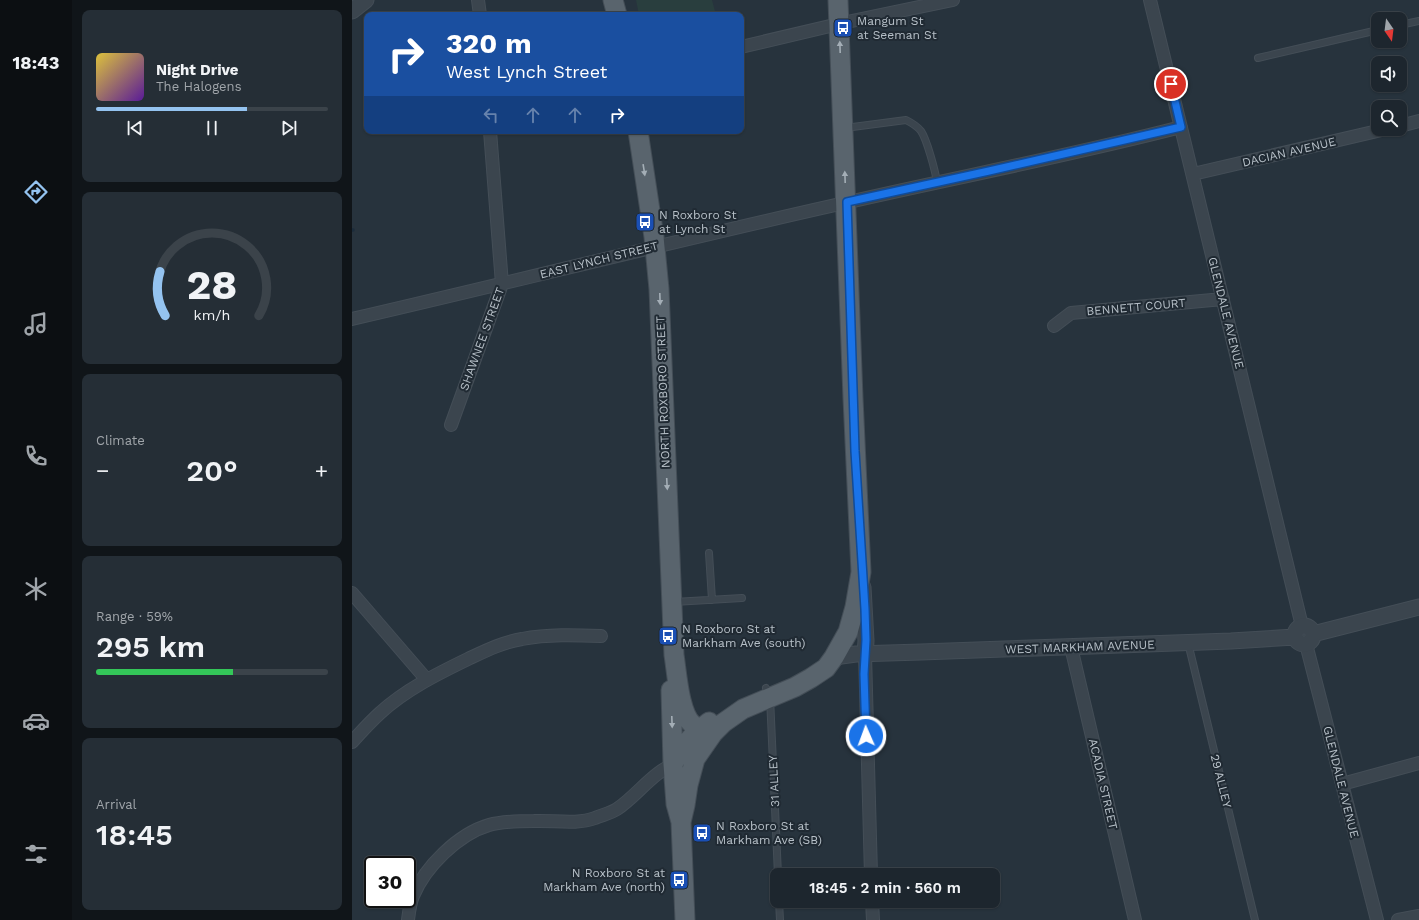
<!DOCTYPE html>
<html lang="en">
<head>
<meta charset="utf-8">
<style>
	body { margin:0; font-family:"Work Sans",sans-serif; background:#252e36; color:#f1f3f6; height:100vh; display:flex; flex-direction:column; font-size:15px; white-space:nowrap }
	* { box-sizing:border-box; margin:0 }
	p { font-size:13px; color:#a0a5aa }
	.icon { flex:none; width:22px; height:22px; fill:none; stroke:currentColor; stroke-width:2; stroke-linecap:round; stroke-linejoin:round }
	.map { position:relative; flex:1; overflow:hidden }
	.sheet { display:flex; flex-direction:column; gap:10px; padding:10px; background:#101519; width:280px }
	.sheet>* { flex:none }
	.banner { position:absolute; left:12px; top:12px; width:380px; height:122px; border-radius:8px; box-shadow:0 1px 3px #0004,0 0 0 1px #3b434a; background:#1a4fa0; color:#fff; overflow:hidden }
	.needle { width:26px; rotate:166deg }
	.controls { position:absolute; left:1019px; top:12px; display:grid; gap:8px }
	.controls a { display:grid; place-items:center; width:36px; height:36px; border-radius:8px; background:#1d262e; box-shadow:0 1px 3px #0004,0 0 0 1px #3b434a; font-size:20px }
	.speed { position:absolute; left:12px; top:856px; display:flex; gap:8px; font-size:20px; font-weight:700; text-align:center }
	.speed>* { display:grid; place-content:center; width:52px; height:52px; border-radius:50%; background:#1d262e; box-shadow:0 1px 3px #0004,0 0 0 1px #3b434a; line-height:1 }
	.speed .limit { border:2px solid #111; border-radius:6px; background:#fff; color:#111 }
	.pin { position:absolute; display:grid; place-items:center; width:34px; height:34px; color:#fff; margin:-17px; border:2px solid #fff; border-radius:50%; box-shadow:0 1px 4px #0007 }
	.me { position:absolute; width:44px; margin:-22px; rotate:358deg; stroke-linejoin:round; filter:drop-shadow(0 0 3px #0008) }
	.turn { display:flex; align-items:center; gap:14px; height:84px; padding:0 16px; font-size:18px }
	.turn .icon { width:52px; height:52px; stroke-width:2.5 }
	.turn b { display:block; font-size:28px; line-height:34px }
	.lanes { display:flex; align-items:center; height:38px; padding:0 16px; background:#0003; justify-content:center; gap:20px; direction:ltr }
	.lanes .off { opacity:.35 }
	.big { font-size:30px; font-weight:600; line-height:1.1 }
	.sheet .widget { flex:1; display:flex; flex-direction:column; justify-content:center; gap:6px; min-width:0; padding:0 14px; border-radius:8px; background:#252e36 }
	.sheet .dial { align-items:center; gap:0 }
	.dial svg { height:104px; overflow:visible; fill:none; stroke:#3b434a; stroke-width:7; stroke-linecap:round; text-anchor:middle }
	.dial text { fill:#f1f3f6; stroke:none }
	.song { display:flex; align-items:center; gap:12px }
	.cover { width:48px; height:48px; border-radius:6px; background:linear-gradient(135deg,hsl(50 70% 55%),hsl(270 70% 35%)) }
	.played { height:4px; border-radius:2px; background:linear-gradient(90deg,#94c3f0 65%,#3b434a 65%) }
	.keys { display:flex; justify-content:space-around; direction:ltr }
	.heat { display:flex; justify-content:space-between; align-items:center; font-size:22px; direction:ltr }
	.charge { height:6px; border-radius:3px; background:linear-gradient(90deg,#34c759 59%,#3b434a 0) }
	.trip { position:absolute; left:418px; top:868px; width:230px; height:40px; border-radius:8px; background:#1d262e; box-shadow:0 1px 3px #0004,0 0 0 1px #3b434a; font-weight:600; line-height:40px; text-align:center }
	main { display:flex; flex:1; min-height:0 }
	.tabs { display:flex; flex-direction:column; width:72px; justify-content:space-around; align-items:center; background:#0c0f12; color:#a0a5aa }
	.tabs .icon { width:28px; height:28px }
	.tabs .on { color:#94c3f0 }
	.tabs b { font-size:18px; color:#f1f3f6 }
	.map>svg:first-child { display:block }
	.green { fill:#293e3e }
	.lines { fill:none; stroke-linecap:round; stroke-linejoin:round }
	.stream { stroke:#1b2c3b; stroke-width:3.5 }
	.service-casing { stroke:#444e57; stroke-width:8 }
	.minor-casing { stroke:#444e57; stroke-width:14 }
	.tertiary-casing { stroke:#444e57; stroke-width:17 }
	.primary-casing { stroke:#444e57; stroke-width:21 }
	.service { stroke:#3b454e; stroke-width:6 }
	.minor { stroke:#3b454e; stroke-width:12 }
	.tertiary { stroke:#3b454e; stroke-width:15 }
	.primary { stroke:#59646d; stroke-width:19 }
	.oneway { fill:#a4aeb6 }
	.route-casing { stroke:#114b97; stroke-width:10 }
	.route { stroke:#1a73e8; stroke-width:7 }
	.labels { text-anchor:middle; stroke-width:4; stroke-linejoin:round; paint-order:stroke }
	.poi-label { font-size:12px; fill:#b7c0c8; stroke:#202a33; text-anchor:start }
	.street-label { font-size:12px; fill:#b7c0c8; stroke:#202a33 }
</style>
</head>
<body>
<main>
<nav class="tabs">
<b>18:43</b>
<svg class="icon on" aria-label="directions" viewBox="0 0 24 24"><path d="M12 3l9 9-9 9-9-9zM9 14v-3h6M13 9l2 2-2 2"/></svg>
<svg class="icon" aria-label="music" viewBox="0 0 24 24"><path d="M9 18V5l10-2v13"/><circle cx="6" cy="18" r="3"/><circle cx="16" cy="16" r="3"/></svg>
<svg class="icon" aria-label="phone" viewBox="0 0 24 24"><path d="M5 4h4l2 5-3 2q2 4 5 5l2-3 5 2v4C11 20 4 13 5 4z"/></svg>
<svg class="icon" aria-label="climate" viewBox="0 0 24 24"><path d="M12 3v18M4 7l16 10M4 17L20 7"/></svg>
<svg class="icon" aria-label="car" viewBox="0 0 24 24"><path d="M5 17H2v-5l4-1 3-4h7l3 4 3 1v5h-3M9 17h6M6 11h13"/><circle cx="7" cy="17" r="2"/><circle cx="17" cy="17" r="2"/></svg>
<svg class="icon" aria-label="filters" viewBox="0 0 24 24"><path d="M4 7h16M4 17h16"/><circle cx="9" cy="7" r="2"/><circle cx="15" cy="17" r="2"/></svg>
</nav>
<section class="sheet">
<div class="widget">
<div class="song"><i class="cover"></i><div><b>Night Drive</b><p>The Halogens</p></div></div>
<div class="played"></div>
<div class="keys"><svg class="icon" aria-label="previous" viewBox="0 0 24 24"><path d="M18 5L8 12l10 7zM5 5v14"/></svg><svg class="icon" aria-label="pause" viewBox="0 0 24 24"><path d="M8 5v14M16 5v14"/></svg><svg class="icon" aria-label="next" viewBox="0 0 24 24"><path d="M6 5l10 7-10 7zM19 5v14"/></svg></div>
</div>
<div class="widget dial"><svg viewBox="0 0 100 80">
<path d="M14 69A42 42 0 1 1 86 69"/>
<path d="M14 69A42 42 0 0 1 10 35" stroke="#94c3f0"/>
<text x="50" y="56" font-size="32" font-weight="700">28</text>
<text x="50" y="72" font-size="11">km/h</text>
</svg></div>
<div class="widget"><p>Climate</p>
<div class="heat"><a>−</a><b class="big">20°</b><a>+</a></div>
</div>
<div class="widget"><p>Range · 59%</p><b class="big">295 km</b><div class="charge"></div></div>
<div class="widget"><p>Arrival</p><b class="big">18:45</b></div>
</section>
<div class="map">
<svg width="1067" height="920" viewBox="0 0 1067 920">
	<rect width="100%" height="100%" fill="#27333d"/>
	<path class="green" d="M284 0H360L364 15H287Z"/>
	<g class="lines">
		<path class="stream" d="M0 230H1"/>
		<g class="service-casing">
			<path id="service" d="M1048 25 1067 21
				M906 58 1026 30
				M493 128 554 120C560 123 565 126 569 131 575 140 583 170 585 182
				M357 553 360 600
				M322 602 390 598
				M837 643 838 651 903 920
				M414 688 418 697 426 875
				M427 901 428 920"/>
		</g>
		<g class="minor-casing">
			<path id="minor" d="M126 0 128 15
				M798 0 950 626
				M389 47 495 22 601 0
				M1048 126 1067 121
				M841 174 1034 129
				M0 319C160 282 319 242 479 206 595 179 713 157 829 127
				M702 326 719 313 871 299
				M99 425 150 284 138 131
				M0 593 75 680
				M954 644 1025 920
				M719 647 783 920
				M513 654 519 875
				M0 742C9 732 18 722 28 713 53 690 85 674 116 659 133 651 151 642 170 639 196 634 223 635 249 636
				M990 784 1067 763
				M520 901 521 920
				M56 920C57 912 58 903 61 896 73 867 106 834 137 825 151 821 168 821 182 821 202 820 224 825 243 818 250 815 259 813 265 809 285 796 303 769 326 763
				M1046 920 1067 916"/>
		</g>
		<g class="tertiary-casing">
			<path id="tertiary" d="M0 11 14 0
				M511 587 514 641 513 654
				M943 635a9 9 0 1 1 18 0a9 9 0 1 1-18 0Z
				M961 634 1067 607
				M482 657 504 654 569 652 879 641 943 637"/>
		</g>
		<g class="primary-casing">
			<path id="primary" d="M261 0 265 15
				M286 131 302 237 307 289 322 655C325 673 327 713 341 725 347 730 354 731 361 733
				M319 690 321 764 324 804 329 822 333 920
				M321 764C331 745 340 735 357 722
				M329 822 333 805 336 785 343 759 361 733 371 723 391 709 443 687 459 678 474 668 482 657 496 632 503 607 509 572 501 398 486 0"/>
		</g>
		<use href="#service" class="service"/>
		<use href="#minor" class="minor"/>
		<use href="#tertiary" class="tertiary"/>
		<use href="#primary" class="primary"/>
	</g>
	<defs><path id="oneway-solid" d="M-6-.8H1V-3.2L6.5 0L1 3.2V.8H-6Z"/></defs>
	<g class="oneway">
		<use href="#oneway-solid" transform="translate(488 47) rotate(-92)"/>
		<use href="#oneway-solid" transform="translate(292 170) rotate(81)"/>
		<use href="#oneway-solid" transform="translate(493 177) rotate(-92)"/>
		<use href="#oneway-solid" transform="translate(308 299) rotate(88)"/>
		<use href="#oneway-solid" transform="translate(315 484) rotate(87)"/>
		<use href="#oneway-solid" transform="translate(320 722) rotate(88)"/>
	</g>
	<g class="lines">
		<g class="route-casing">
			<path id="route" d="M514 736 512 674 514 640 513 609 503 451 495 202 637 171 829 127 819 84"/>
		</g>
		<use href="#route" class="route"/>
	</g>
	<defs>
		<g id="bus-square" transform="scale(1)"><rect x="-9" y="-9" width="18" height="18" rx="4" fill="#1a4fb4" stroke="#202a33"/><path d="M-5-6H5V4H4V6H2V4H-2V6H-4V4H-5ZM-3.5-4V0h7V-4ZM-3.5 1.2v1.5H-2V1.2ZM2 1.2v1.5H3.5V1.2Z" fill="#fff"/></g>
	</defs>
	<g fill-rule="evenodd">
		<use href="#bus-square" x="491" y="28"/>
		<use href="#bus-square" x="293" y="222"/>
		<use href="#bus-square" x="316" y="636"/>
		<use href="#bus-square" x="350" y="833"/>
		<use href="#bus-square" x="327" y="880"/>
	</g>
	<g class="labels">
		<g class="poi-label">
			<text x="505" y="25">Mangum St<tspan x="505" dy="14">at Seeman St</tspan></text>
			<text x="307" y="219">N Roxboro St<tspan x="307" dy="14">at Lynch St</tspan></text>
			<text x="330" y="633">N Roxboro St at<tspan x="330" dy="14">Markham Ave (south)</tspan></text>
			<text x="364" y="830">N Roxboro St at<tspan x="364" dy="14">Markham Ave (SB)</tspan></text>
			<text x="313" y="877" text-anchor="end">N Roxboro St at<tspan x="313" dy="14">Markham Ave (north)</tspan></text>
		</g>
		<g class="street-label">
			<text transform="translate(937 152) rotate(-13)" y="4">DACIAN AVENUE</text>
			<text transform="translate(247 260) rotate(-14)" y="4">EAST LYNCH STREET</text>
			<text transform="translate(784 307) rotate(-5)" y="4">BENNETT COURT</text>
			<text transform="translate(874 313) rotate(76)" y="4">GLENDALE AVENUE</text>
			<text transform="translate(130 339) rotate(-70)" y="4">SHAWNEE STREET</text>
			<text transform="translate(311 392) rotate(-92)" y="4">NORTH ROXBORO STREET</text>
			<text transform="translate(728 647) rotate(-2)" y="4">WEST MARKHAM AVENUE</text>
			<text transform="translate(422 781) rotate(-93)" y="4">31 ALLEY</text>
			<text transform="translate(869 781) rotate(76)" y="4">29 ALLEY</text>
			<text transform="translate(989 782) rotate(76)" y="4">GLENDALE AVENUE</text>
			<text transform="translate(751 784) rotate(77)" y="4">ACADIA STREET</text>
		</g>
	</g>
</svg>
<div class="controls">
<a><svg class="needle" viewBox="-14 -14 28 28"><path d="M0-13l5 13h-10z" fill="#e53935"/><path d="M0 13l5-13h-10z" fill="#a0a5aa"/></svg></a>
<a><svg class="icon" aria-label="sound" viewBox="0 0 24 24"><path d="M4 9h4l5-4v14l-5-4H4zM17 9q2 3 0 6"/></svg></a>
<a><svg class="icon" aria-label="search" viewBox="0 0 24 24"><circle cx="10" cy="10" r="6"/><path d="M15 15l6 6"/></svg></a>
</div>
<div class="speed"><div class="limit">30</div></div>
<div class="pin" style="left:819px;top:84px;background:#d93025"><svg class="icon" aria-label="arrive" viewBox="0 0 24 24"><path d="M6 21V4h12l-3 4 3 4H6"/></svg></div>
<svg class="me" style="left:514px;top:736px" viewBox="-20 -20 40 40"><circle r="17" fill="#1a73e8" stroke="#fff" stroke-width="3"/><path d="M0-11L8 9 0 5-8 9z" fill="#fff"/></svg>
<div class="trip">18:45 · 2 min · 560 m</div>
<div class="banner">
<div class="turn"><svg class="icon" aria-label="right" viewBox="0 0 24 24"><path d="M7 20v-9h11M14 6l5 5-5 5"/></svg><div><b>320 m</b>West Lynch Street</div></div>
<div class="lanes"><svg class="icon off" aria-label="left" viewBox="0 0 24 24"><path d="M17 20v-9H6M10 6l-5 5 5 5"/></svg><svg class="icon off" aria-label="ahead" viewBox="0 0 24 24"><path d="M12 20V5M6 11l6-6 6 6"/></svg><svg class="icon off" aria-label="ahead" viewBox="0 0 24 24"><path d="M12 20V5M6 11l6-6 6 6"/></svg><svg class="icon" aria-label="right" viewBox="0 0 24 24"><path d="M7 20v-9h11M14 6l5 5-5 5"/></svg></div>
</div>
</div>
</main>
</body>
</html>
